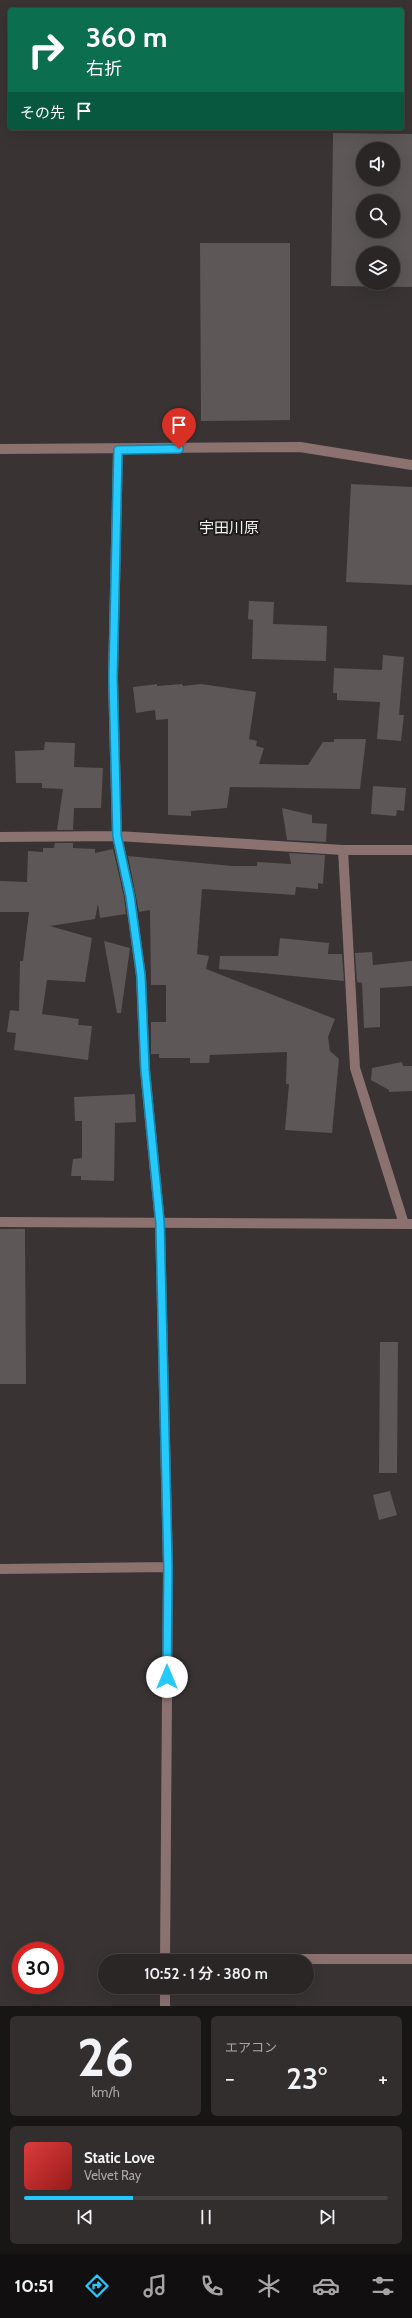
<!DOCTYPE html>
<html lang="ja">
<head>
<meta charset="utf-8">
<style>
	body { margin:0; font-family:Cabin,"Noto Sans JP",sans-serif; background:#332e2e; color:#f1f3f6; height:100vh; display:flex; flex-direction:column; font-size:15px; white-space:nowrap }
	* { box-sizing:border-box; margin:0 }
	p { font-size:13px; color:#a6a5a7 }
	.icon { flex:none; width:22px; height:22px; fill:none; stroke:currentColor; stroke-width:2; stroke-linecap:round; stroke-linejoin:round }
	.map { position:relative; height:2006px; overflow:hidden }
	.panel { display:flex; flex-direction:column; gap:10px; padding:10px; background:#181515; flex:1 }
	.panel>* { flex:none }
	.banner { position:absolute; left:8px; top:8px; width:396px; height:122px; border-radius:4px; box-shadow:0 4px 16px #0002,0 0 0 1px #474343; background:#0b6e4f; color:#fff; overflow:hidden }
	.fabs { position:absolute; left:356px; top:142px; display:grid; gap:8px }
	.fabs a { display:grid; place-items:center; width:44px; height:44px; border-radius:50%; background:#2b2626; box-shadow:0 4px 16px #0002,0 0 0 1px #474343; font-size:20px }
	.speed { position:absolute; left:12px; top:1942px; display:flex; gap:8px; font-size:20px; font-weight:700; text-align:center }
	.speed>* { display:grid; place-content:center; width:52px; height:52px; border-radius:50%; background:#2b2626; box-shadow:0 4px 16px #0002,0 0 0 1px #474343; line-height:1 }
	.speed .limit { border:6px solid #d22; background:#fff; color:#111 }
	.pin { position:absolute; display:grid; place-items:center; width:34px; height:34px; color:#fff; margin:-41px -17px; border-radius:50% 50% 50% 0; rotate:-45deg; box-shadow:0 0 4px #0007 }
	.pin .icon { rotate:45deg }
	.me { position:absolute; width:44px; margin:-22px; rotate:0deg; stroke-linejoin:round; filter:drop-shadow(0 0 3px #0008) }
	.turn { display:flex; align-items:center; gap:14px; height:84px; padding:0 12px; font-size:18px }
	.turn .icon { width:52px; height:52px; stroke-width:2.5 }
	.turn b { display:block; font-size:28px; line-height:34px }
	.then { display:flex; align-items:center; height:38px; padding:0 12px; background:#0003; gap:8px; font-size:15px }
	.big { font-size:30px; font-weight:600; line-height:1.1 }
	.panel .widget { flex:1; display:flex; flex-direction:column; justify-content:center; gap:6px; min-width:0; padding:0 14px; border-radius:6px; background:#332e2e }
	.panel .dial { align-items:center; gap:0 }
	.dial b { font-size:52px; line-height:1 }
	.song { display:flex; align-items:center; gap:12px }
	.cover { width:48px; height:48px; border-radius:6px; background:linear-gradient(135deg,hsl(0 70% 55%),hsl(0 70% 35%)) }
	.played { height:4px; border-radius:2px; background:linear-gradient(90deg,#26c9fe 30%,#474343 30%) }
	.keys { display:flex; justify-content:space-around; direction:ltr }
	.heat { display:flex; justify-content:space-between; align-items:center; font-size:22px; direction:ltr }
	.panel .tiles { flex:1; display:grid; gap:10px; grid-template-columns:1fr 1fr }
	.widget:last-child { grid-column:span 2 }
	.trip { position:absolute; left:98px; top:1954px; width:216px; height:40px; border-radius:20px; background:#2b2626; box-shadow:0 4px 16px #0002,0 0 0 1px #474343; font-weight:600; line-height:40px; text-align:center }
	.tab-bar { display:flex; height:64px; justify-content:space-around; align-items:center; background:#110f0f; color:#a6a5a7 }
	.tab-bar .icon { width:28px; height:28px }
	.tab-bar .on { color:#26c9fe }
	.tab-bar b { font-size:18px; color:#f1f3f6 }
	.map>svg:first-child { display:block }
	.building { fill:#5d5757; fill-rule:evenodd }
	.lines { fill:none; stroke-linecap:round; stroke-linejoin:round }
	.minor { stroke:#8c7171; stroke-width:10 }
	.route-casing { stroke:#1983a5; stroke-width:10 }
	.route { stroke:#26c9fe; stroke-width:7 }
	.labels { text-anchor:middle; stroke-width:4; stroke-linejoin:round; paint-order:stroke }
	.quarter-label { font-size:15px; fill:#f4f0f0; stroke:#1e1c1c }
</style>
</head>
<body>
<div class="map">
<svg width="412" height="2006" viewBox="0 0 412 2006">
	<rect width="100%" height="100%" fill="#393333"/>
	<path class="building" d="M333 133 412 134V287L331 286ZM363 149H393V179H363ZM363 201H393V231H363ZM363 253H393V283H363Z
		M200 243H290V420L201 421Z
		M351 484 412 487V585L346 582Z
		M249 601 274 602 273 624 327 626 326 661 252 659 253 620 248 619Z
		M383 655 404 657 399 715H404L401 741 377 739 380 702 337 700V693H333L334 668 382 670Z
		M157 684V686L182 684 183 686 201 684 256 692 249 739 257 741 256 746 264 748 259 764 308 765 323 742H334V739H366L360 789 230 787 227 808 191 811V816L168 815V719L156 720 155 710 136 713 133 687Z
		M45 742 75 743 74 767 103 768 101 808H74L73 830H57L63 789 42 788V783H16L15 751 44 750Z
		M373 786 406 788 404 811 397 810 396 816 371 814Z
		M282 808 312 815V823L327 824 326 842 287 840Z
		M55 843H73V848L95 849V853L113 849 124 897 126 914 100 918 98 904 95 919 50 926 92 938 85 982 47 980 42 1014 79 1019 78 1025 92 1026 88 1060 14 1050 16 1033 7 1032 10 1010 19 1011 20 961H23L29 912H0V881L27 882 28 851 43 852V848H54Z
		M289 853 325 855 323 884 318 883V889L296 887 295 895 202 889 197 954 209 956 206 969 335 1019 328 1037 330 1051 339 1059 332 1133 285 1130 289 1084H286L287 1052 210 1055 209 1063H190V1058H159V1054H151V1022H166V985H151L150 910 139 912 128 856 232 866H257V862L291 864Z
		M280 938 329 943 328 954H342L344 981 219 969 220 956H278Z
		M104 941 130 948 121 1013H117Z
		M372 952 373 965 412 961V986L380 988V1027L364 1028 362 983 357 982 355 953Z
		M402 1062 403 1066H412V1091L389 1092V1090L371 1080 372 1068Z
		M135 1094 136 1122 115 1123 114 1181 81 1180V1176H71L73 1159 82 1158V1121H75L74 1097Z
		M0 1229H25L26 1384H0Z
		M380 1342H398L397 1473H379Z
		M390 1491 397 1515 379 1520 373 1495Z"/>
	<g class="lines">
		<path class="minor" d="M0 449 300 447 412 465
			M118 450 113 678 117 836 130 896 141 976 145 1070 160 1223 168 1567 165 1961
			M0 837 117 836 343 850H412
			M343 850 355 1068 404 1224
			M0 1222 412 1224
			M0 1569 168 1567
			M165 1959H412
			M165 1987V2006"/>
	</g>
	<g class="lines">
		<g class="route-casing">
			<path id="route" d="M167 1677 168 1568 160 1223 145 1070 141 976 130 896 117 836 113 678 118 450 179 449"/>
		</g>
		<use href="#route" class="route"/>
	</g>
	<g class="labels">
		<g class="quarter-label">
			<text x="229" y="533">宇田川原</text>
		</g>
	</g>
</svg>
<div class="fabs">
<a><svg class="icon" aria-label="sound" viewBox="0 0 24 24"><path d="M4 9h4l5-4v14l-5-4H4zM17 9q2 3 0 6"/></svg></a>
<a><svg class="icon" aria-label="search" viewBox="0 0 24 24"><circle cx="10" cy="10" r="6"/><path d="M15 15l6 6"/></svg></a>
<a><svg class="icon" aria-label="layers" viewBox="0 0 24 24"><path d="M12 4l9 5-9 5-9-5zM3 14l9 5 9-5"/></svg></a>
</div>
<div class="speed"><div class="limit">30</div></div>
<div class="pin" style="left:179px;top:449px;background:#d93025"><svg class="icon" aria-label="arrive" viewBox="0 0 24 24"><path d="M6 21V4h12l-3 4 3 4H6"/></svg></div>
<svg class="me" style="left:167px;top:1677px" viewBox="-20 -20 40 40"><circle r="19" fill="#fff"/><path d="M0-13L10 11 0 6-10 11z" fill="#26c9fe"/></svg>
<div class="trip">10:52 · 1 分 · 380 m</div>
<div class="banner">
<div class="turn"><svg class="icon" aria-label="right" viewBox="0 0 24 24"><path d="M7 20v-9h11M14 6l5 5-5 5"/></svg><div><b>360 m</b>右折</div></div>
<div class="then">その先<svg class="icon" aria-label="arrive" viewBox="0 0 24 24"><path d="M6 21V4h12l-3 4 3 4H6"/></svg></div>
</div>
</div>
<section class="panel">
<div class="tiles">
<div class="widget dial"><b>26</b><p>km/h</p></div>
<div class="widget"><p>エアコン</p>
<div class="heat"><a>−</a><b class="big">23°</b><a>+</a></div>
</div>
<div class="widget">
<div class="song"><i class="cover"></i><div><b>Static Love</b><p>Velvet Ray</p></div></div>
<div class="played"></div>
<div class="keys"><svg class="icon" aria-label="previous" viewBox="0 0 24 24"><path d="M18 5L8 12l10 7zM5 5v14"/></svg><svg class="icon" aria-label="pause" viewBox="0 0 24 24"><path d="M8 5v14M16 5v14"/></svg><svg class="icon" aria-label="next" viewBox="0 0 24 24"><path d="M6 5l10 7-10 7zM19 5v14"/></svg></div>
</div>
</div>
</section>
<nav class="tab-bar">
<b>10:51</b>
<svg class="icon on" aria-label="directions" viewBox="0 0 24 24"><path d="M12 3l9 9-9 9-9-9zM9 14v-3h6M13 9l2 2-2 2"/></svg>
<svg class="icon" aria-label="music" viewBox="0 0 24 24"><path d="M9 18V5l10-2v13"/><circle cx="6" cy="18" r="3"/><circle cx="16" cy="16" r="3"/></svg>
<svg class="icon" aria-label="phone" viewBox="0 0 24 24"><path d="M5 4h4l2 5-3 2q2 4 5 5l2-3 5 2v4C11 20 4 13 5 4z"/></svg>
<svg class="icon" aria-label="climate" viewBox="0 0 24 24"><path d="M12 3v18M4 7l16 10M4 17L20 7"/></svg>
<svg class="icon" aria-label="car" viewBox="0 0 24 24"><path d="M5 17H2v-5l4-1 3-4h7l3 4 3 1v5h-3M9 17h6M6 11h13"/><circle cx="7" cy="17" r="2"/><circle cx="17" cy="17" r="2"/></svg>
<svg class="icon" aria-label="filters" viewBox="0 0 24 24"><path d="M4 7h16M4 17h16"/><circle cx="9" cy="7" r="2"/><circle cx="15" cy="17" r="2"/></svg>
</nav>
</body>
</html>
